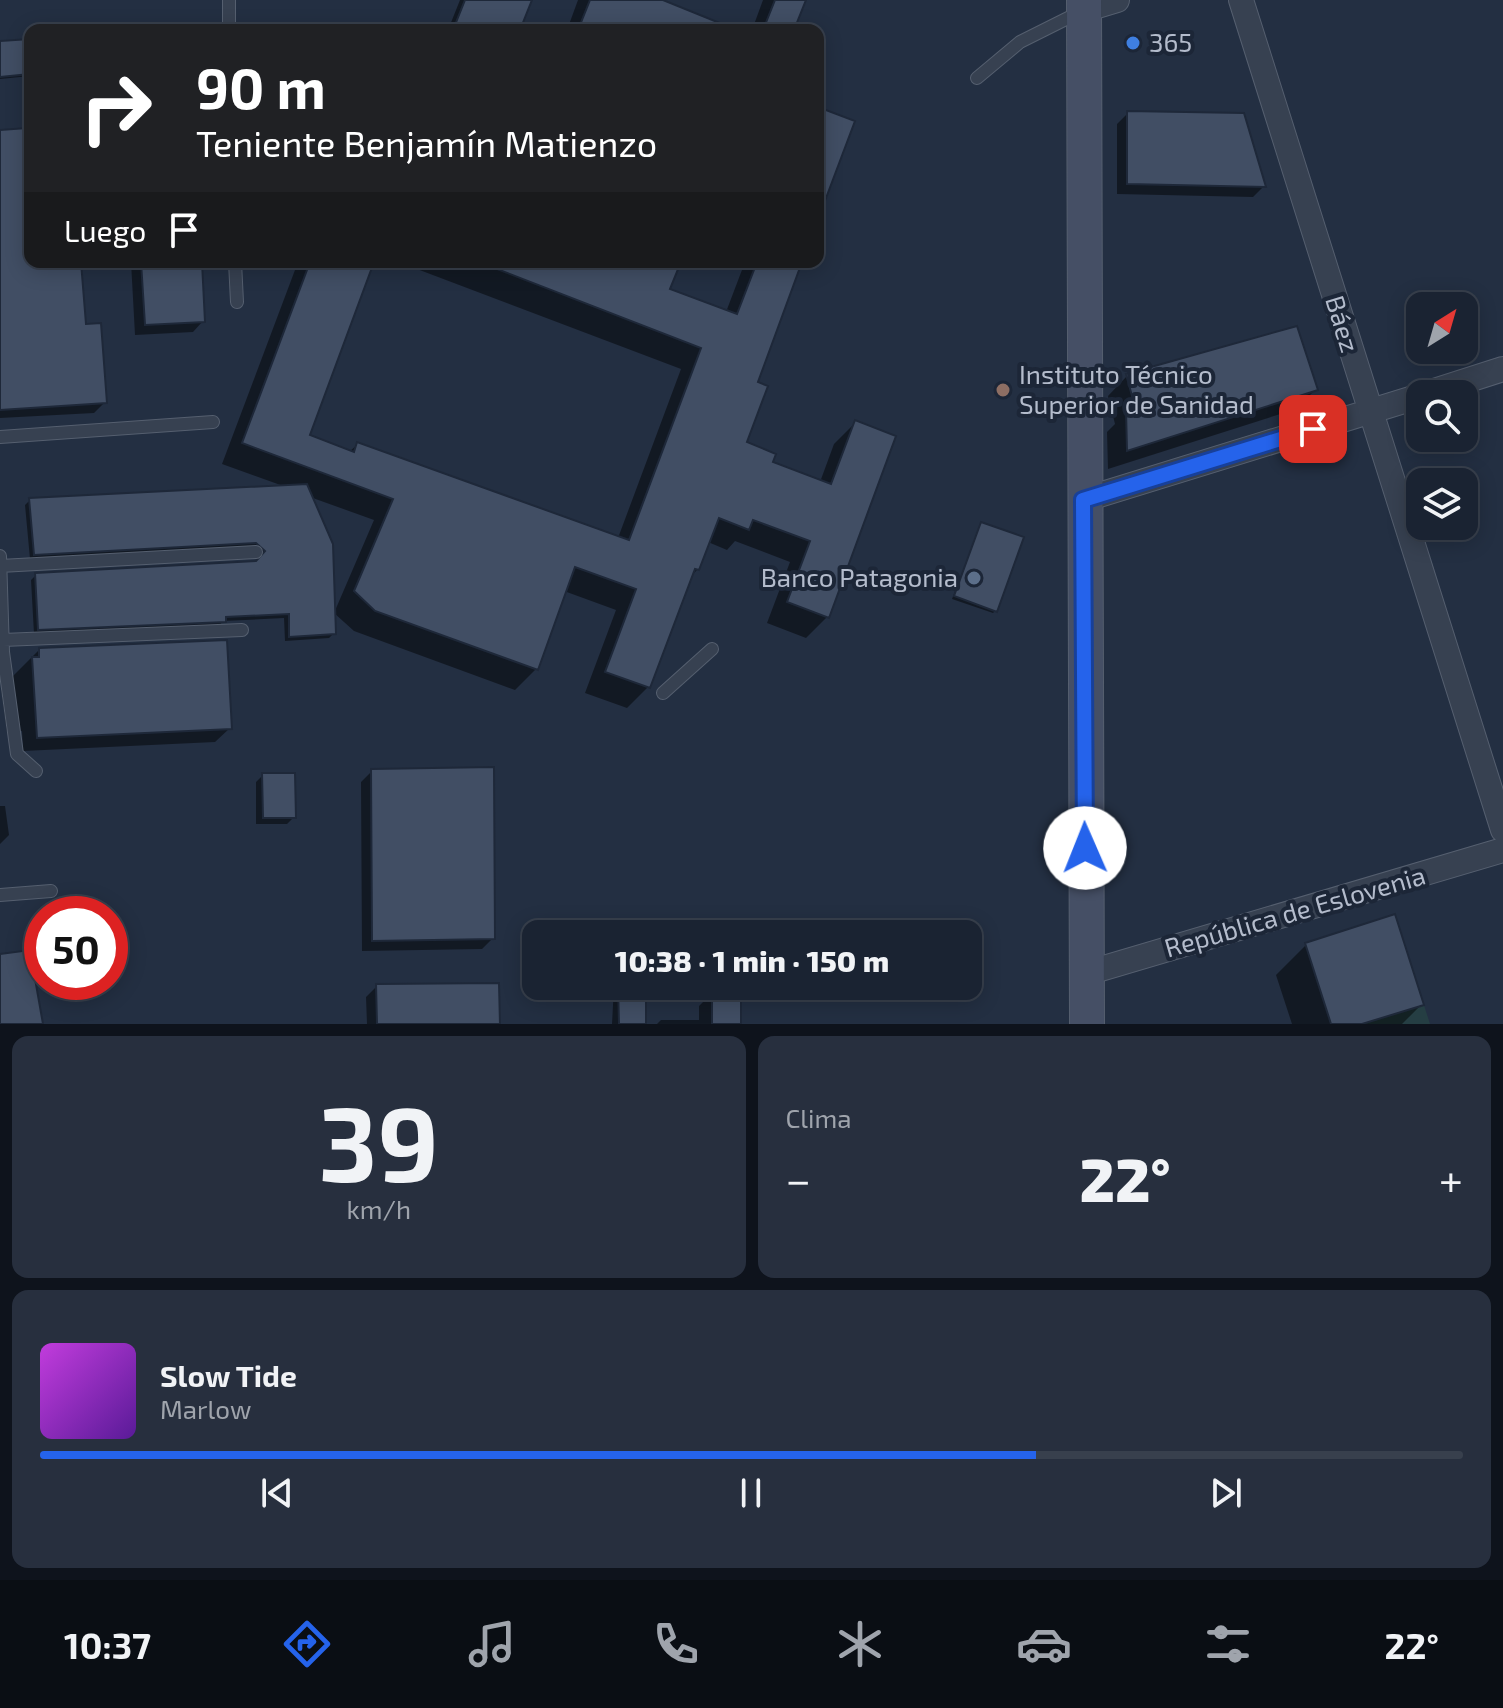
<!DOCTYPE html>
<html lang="es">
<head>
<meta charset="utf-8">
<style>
	body { margin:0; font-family:"Exo 2",sans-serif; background:#272f3e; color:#f1f3f6; height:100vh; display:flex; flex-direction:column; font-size:30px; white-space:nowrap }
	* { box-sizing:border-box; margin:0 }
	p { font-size:26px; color:#9fa4ac }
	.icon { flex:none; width:44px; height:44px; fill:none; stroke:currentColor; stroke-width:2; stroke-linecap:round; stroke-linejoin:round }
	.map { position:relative; height:1024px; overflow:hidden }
	.details { display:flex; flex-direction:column; gap:12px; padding:12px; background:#0e131c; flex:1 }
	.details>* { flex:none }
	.hud { position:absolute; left:24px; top:24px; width:800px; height:244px; border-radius:16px; box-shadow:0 4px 20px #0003,0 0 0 2px #38404d; background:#202124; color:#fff; overflow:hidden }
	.needle { width:52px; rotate:37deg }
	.tools { position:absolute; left:1406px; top:292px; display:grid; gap:16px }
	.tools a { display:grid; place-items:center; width:72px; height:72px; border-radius:16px; background:#1a2332; box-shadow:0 4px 20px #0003,0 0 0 2px #38404d; font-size:40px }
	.speed { position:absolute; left:24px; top:896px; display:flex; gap:16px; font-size:40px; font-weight:700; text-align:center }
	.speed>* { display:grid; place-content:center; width:104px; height:104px; border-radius:50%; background:#1a2332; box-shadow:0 4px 20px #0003,0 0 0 2px #38404d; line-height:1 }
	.speed .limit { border:12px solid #d22; background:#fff; color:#111 }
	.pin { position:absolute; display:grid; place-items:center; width:68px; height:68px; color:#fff; margin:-34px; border-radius:16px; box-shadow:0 4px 12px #0006 }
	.me { position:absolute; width:88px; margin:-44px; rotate:359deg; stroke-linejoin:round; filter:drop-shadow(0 0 6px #0008) }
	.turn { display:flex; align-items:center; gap:28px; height:168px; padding:0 40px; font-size:36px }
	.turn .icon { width:104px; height:104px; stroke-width:2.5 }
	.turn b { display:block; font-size:56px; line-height:68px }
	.then { display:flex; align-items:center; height:76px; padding:0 40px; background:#0003; gap:16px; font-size:30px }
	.big { font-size:60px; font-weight:800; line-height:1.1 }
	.details .tile { flex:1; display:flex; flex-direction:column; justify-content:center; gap:12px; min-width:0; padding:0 28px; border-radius:16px; background:#272f3e }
	.details .dial { align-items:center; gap:0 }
	.dial b { font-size:104px; line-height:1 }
	.song { display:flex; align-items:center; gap:24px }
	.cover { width:96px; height:96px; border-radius:12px; background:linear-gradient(135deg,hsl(290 70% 55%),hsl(270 70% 35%)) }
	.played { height:8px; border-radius:4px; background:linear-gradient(90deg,#2563eb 70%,#38404d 70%) }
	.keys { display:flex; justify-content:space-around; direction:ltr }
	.heat { display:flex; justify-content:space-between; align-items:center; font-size:44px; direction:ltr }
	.details .tiles { flex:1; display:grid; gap:12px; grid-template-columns:1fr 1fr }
	.tile:last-child { grid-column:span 2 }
	.trip { position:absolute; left:522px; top:920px; width:460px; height:80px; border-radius:16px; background:#1a2332; box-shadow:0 4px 20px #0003,0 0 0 2px #38404d; font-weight:800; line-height:80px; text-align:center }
	.menu { display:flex; height:128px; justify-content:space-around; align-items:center; background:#0a0e14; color:#9fa4ac }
	.menu .icon { width:56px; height:56px }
	.menu .selected { color:#2563eb }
	.menu b { font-size:36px; color:#f1f3f6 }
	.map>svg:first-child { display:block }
	.green { fill:#253e43 }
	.shadow { fill:#0007 }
	.building { fill:#414e64; stroke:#1e2839; stroke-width:2 }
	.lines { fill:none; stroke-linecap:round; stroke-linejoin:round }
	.lane-casing { stroke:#555f6f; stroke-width:14 }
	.street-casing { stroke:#555f6f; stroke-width:26 }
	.secondary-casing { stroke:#555f6f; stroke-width:36 }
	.lane { stroke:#374151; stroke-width:12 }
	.street { stroke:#374151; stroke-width:24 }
	.secondary { stroke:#454f65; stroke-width:34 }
	.route-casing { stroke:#184099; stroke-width:20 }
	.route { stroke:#2563eb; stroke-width:14 }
	.shop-dot { fill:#3f7fe0; stroke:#1c2637; stroke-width:3 }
	.education-dot { fill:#8d6e63; stroke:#1c2637; stroke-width:3 }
	.service-dot { fill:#5c6f8a; stroke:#1c2637; stroke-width:3 }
	.labels { text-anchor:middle; stroke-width:8; stroke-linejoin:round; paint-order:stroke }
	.poi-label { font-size:26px; fill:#b4bccc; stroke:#1c2637; text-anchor:start }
	.street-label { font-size:26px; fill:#b4bccc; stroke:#1c2637 }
</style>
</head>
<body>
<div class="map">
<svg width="1503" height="1024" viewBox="0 0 1503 1024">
	<rect width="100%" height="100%" fill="#232f42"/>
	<path class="green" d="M1424 1005 1430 1024H1362Z"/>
	<path class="shadow" d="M460 0H530L518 30H448Z
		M578 0H658L710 30H567Z
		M763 0H804L792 30H752Z
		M30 41V76L0 79V43Z
		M1128 113 1264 186 1253 197 1117 194V124Z
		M25 130 30 176V262H79L84 326 105 402 94 413 0 418V132Z
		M131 262H200L203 321 193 332 135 335Z
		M298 262H372L307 436 349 452 358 444 618 538 681 369 409 266 411 262H678L668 291 726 312 745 262H800L755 383 744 444 771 463 820 482 834 444 855 423 827 617 806 638 767 623 790 562 735 541 727 550 708 542 698 569 689 578 648 687 627 708 585 693 616 610 564 591 536 669 515 690 354 631 334 613 374 520 310 497 334 633 329 638 285 641 284 618 223 621 219 626 34 634 31 580 36 575 256 563 262 557 250 547 30 559 25 505 30 500 286 487 222 464Z
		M1127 376 1316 389 1296 409 1108 469 1107 432 1115 424 1108 396Z
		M981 524 996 610 993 613 952 599Z
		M40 649 230 728 215 742 23 751 22 731 7 732 1 688Z
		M372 771 493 938 482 949 362 951 361 782Z
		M263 775 294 817 287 824H256V782Z
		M0 806H5L9 835 0 844Z
		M1306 945 1422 1004 1402 1024H1292L1276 975Z
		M377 986 498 1024H367L366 997Z
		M614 986H644V1024H612Z
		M713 992 738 1024H657L661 1020H699V1006Z"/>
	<path class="building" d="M465 0H532L520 30H453Z
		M590 0H663L737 30H578Z
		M775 0H806L794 30H763Z
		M30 39V74L0 77V41Z
		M818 107 855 121 820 214H818Z
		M1127 111 1244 113 1266 187 1127 184Z
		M27 128 30 262H81L86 324 101 323 107 403 0 410V130Z
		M141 262H202L205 322 145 325Z
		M310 262H374L310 435 354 452 357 442 629 540 701 348 479 262H681L670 289 737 314 757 262H802L758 382 768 386 747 442 776 454 773 462 831 484 855 420 896 436 829 618 787 602 810 541 753 520 749 530 719 518 699 570 695 569 650 688 605 672 636 589 575 567 538 670 375 611 354 591 393 499 242 443Z
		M1297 326 1318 390 1127 451 1126 410 1135 407 1126 374Z
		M307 484 333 544 336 634 289 637V614L226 617V622L38 630 35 573 256 561 265 551 256 543 34 555 29 498Z
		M981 522 1024 537 997 612 954 596Z
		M227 640 232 729 37 738 32 657H39V648Z
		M494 767 495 939 372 941 371 769Z
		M262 773H295L296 818H263Z
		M1395 914 1424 1005 1362 1024H1331L1305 943Z
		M30 950 43 1024H0V954Z
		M499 983 500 1024H377L376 984Z
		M618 986H646V1024H619Z
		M712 990H741V1024H712Z"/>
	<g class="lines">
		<g class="lane-casing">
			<path id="lane" d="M229 30V0
				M977 78 1020 42 1082 11
				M235 262 237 302
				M0 437 213 422
				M0 556 3 652 17 754 36 771
				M0 566 256 552
				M3 640 242 630
				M663 693 712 649
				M0 895 51 891"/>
		</g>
		<g class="street-casing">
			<path id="street" d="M1241 0 1503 830
				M1084 10 1117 0
				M1425 394 1503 369
				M1083 500 1420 396
				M1087 973 1503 850"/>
		</g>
		<g class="secondary-casing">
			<path id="secondary" d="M1084 0 1087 1024"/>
		</g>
		<use href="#lane" class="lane"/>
		<use href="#street" class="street"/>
		<use href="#secondary" class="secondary"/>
	</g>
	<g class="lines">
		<g class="route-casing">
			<path id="route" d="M1085 848 1083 500 1313 429"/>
		</g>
		<use href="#route" class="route"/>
	</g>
	<circle class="shop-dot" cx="1133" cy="43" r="8"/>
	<circle class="education-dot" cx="1003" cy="390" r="8"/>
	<circle class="service-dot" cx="974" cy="578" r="8"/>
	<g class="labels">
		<g class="poi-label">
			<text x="1149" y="52">365</text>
			<text x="1019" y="384">Instituto Técnico<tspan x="1019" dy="30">Superior de Sanidad</tspan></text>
			<text x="958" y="587" text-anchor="end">Banco Patagonia</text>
		</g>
		<g class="street-label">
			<text transform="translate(1342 324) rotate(73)" y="9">Báez</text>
			<text transform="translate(1295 912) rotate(-16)" y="9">República de Eslovenia</text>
		</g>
	</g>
</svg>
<div class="tools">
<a><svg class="needle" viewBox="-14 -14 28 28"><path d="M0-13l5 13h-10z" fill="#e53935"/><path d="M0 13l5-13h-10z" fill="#9fa4ac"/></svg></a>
<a><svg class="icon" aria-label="search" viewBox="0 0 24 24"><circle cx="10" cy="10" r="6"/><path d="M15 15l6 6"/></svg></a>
<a><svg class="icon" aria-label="layers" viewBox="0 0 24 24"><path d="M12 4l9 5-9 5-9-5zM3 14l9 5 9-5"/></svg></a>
</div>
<div class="speed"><div class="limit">50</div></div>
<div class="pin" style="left:1313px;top:429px;background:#d93025"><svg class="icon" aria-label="arrive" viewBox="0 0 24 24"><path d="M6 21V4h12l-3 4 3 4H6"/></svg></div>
<svg class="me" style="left:1085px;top:848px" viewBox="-20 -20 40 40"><circle r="19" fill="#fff"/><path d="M0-13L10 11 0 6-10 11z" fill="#2563eb"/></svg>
<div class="trip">10:38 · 1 min · 150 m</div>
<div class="hud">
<div class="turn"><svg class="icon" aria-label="right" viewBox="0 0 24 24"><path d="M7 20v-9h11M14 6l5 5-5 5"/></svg><div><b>90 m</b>Teniente Benjamín Matienzo</div></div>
<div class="then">Luego<svg class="icon" aria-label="arrive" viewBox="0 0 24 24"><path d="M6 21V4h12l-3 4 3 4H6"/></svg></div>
</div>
</div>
<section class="details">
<div class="tiles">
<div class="tile dial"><b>39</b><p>km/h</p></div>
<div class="tile"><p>Clima</p>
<div class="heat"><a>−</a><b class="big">22°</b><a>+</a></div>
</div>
<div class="tile">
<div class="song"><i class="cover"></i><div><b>Slow Tide</b><p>Marlow</p></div></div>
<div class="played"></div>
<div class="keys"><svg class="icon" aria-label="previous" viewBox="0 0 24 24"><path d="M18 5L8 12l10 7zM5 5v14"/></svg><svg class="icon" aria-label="pause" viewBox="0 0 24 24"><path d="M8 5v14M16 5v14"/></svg><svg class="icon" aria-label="next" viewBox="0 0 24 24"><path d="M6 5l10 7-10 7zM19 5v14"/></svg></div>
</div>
</div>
</section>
<nav class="menu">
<b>10:37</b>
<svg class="icon selected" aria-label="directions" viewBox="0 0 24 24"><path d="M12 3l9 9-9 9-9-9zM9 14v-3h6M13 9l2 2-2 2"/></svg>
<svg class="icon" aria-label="music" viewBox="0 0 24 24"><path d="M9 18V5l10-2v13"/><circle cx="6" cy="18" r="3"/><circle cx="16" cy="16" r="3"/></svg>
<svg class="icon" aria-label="phone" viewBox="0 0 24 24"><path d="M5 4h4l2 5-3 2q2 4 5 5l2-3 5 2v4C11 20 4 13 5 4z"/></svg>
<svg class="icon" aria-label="climate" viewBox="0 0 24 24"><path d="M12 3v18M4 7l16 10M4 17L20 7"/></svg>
<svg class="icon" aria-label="car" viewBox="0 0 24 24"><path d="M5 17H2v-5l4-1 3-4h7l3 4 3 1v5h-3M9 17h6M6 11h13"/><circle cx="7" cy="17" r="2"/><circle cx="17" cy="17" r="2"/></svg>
<svg class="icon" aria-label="filters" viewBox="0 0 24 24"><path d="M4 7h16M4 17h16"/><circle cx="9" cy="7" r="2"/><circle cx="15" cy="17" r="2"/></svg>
<b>22°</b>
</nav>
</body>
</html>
